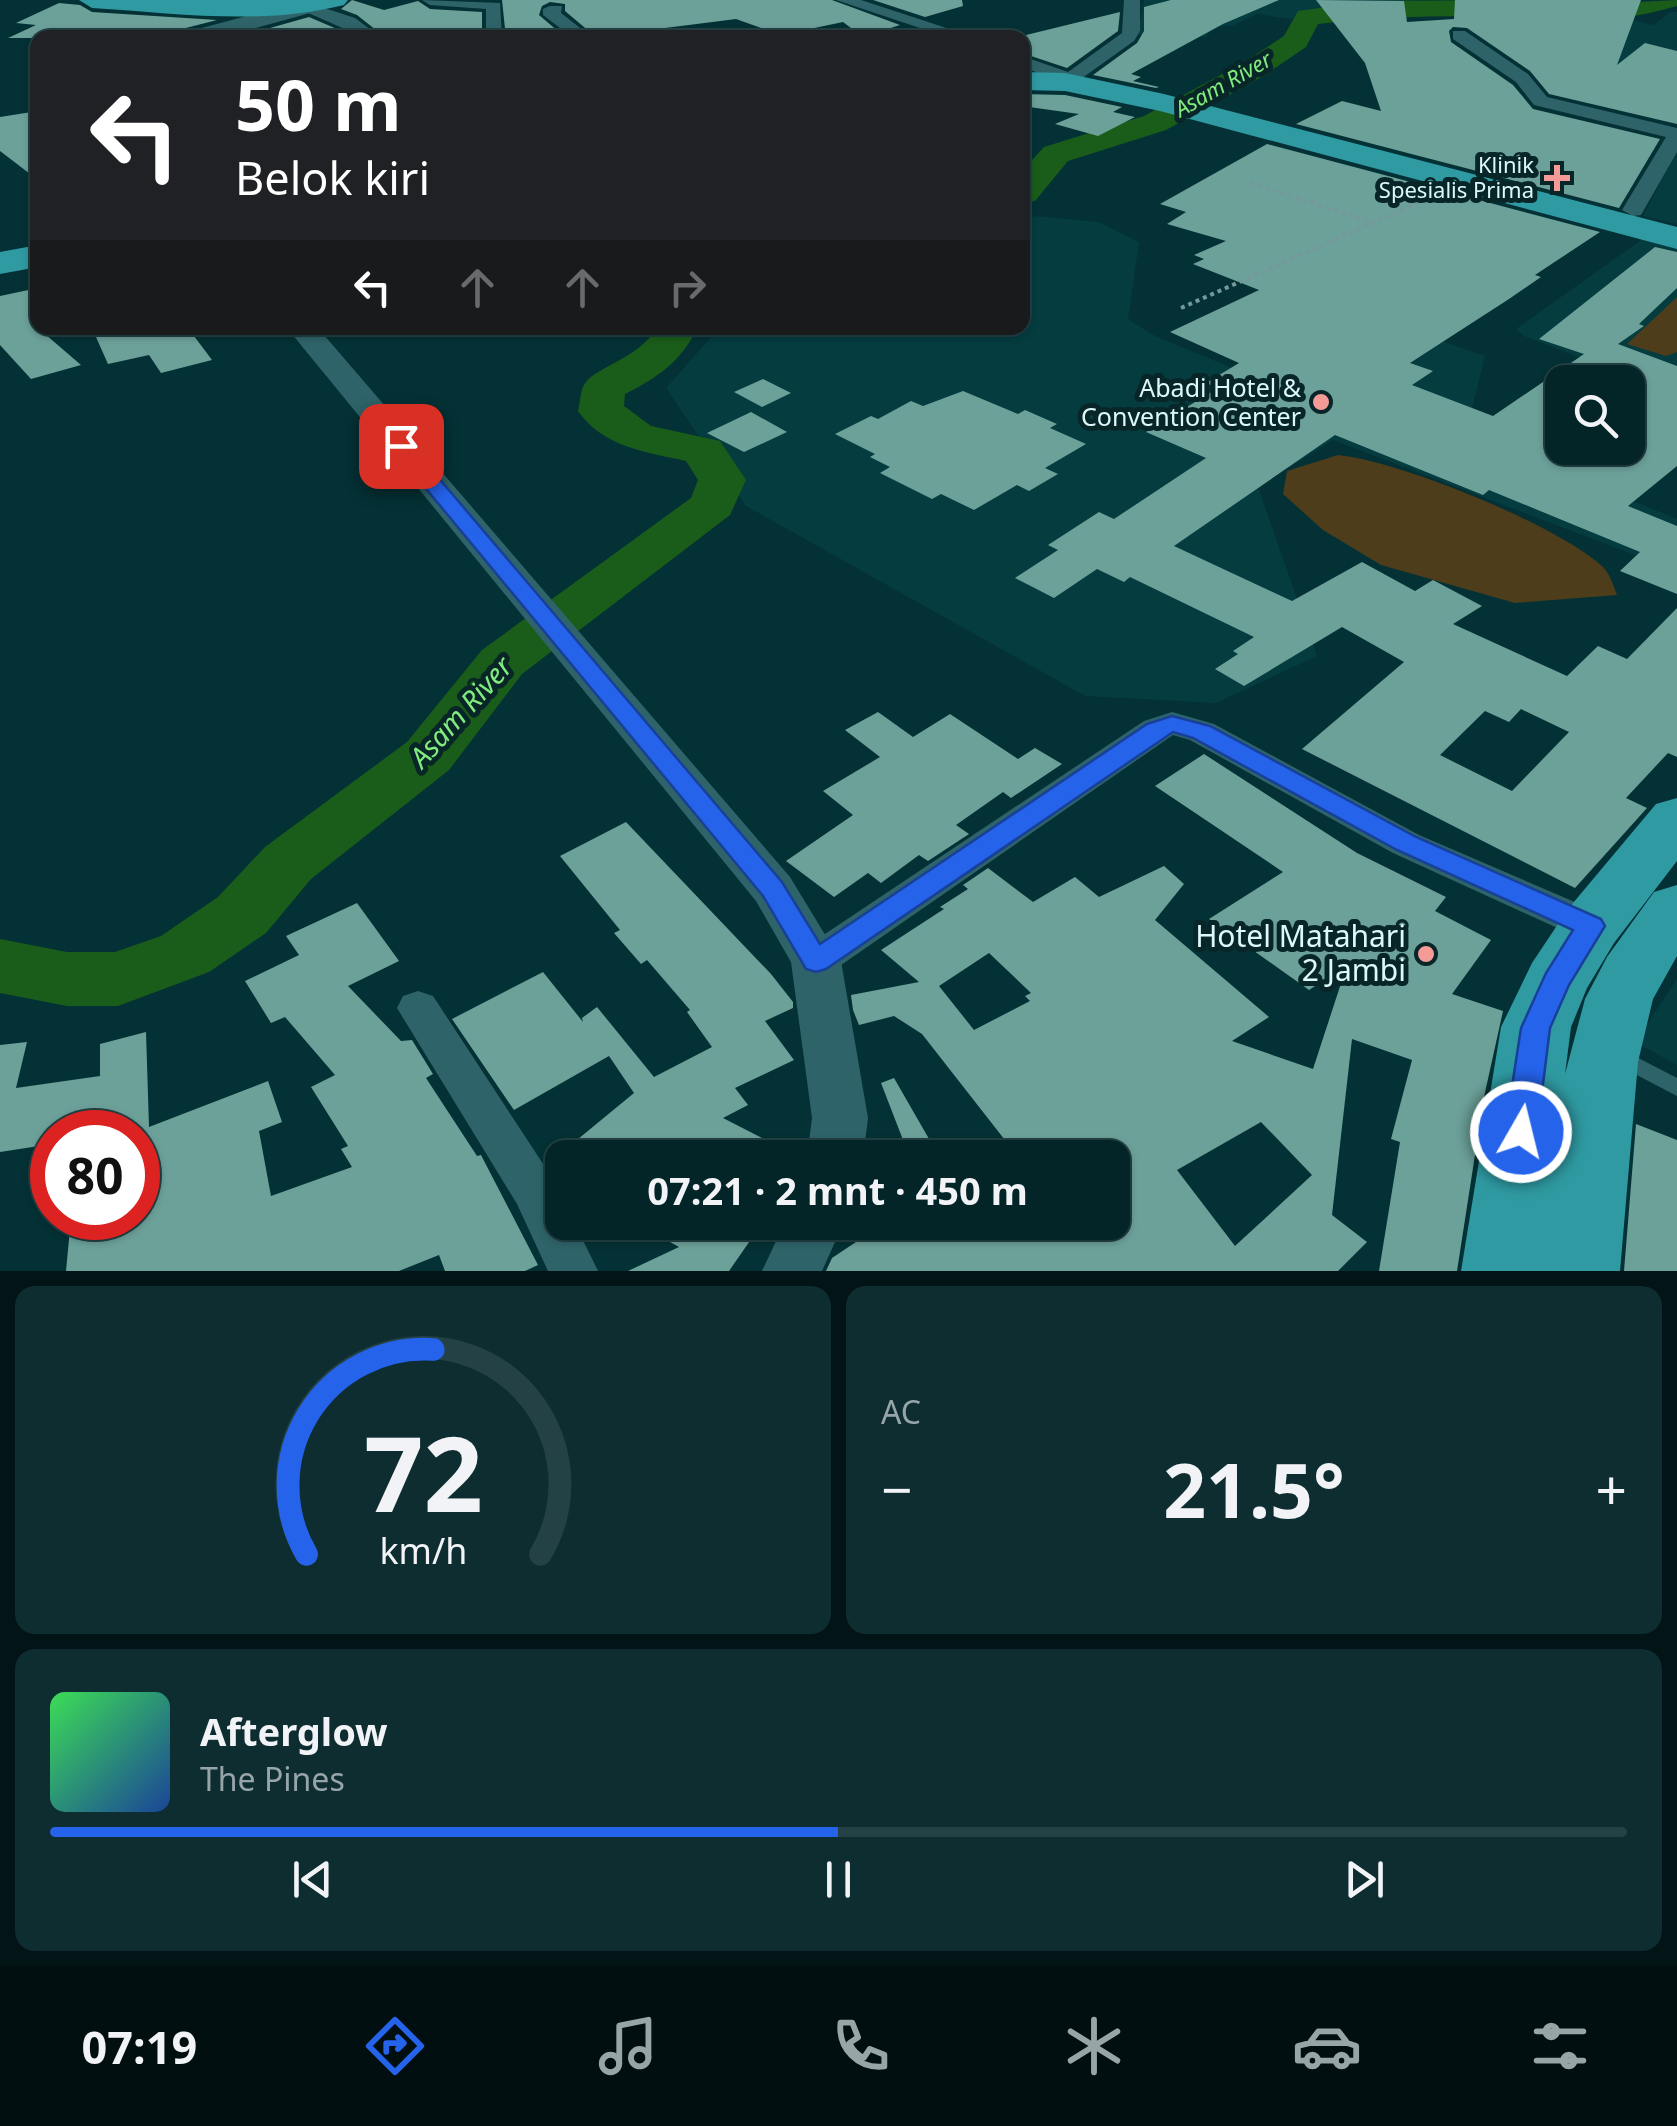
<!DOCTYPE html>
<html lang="id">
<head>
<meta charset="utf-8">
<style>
	body { margin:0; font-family:"Noto Sans",sans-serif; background:#0d2d30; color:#f1f3f6; height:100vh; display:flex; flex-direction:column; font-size:38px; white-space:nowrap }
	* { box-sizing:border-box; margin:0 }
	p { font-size:32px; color:#97a5a8 }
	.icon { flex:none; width:55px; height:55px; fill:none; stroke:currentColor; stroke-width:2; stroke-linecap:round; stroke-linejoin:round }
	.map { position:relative; height:1271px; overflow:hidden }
	.details { display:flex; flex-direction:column; gap:15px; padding:15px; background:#021416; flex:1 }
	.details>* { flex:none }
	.hud { position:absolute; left:30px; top:30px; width:1000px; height:305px; border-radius:20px; box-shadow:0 2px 8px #0004,0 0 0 2px #244245; background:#202124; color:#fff; overflow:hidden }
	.buttons { position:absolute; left:1545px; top:365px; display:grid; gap:20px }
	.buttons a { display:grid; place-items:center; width:100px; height:100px; border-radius:20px; background:#032528; box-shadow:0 2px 8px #0004,0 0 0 2px #244245; font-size:50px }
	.speed { position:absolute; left:30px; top:1110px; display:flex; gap:20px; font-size:50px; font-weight:700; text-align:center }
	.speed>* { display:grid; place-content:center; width:130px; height:130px; border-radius:50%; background:#032528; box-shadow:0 2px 8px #0004,0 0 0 2px #244245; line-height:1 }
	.speed .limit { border:15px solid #d22; background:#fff; color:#111 }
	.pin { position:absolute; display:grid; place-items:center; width:85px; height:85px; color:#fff; margin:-42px; border-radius:20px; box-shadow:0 5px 15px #0006 }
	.me { position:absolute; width:110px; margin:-55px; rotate:8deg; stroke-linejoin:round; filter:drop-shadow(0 0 8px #0008) }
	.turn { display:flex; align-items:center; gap:35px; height:210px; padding:0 40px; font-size:45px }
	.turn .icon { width:130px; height:130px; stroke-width:2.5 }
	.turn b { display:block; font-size:70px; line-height:85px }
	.lanes { display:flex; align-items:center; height:95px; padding:0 40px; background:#0003; justify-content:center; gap:50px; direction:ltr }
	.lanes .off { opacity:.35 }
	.big { font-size:75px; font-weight:700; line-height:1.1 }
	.details .widget { flex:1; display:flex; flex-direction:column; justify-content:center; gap:15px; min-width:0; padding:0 35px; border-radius:20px; background:#0d2d30 }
	.details .dial { align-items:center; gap:0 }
	.dial svg { height:260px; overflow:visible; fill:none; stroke:#244245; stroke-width:7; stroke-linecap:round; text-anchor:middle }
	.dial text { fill:#f1f3f6; stroke:none }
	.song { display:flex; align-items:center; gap:30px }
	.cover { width:120px; height:120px; border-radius:15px; background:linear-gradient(135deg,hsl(130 70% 55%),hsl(220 70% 35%)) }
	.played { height:10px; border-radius:5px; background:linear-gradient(90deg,#2563eb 50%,#244245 50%) }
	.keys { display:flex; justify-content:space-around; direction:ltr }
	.heat { display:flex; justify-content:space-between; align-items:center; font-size:55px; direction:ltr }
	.details .tiles { flex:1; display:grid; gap:15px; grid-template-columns:1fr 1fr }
	.widget:last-child { grid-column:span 2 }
	.trip { position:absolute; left:545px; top:1140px; width:585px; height:100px; border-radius:20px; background:#032528; box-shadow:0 2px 8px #0004,0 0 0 2px #244245; font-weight:700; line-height:100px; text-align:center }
	.tabs { display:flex; height:160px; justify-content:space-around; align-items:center; background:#010f10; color:#97a5a8 }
	.tabs .icon { width:70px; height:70px }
	.tabs .active { color:#2563eb }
	.tabs b { font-size:45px; color:#f1f3f6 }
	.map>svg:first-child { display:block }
	.built { fill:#043c40 }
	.green { fill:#4e3d1a }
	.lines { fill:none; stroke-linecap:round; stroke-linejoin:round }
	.river { fill:#1a5d1a; fill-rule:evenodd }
	.building { fill:#6ca199; fill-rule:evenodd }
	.path { stroke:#74989b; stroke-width:4; stroke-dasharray:4 4; stroke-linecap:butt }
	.service { fill:#2e6469; fill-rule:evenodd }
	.minor { fill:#2e6469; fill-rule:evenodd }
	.tertiary { fill:#2e6469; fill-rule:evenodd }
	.secondary { fill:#2e6469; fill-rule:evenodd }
	.trunk { fill:#2f9aa2; fill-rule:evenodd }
	.route { fill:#2563eb; stroke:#184099; stroke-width:2.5 }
	.poi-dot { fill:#f59b97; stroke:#082628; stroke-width:4 }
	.labels { text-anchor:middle; stroke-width:10; stroke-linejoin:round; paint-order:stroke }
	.far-water-label { font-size:22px; font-style:italic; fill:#81ec7d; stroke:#082628 }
	.far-poi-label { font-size:22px; fill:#ddf8fb; stroke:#082628; text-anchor:end }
	.poi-label { font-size:25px; fill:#ddf8fb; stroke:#082628; text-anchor:end }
	.water-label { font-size:28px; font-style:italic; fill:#81ec7d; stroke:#082628 }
	.near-poi-label { font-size:30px; fill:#ddf8fb; stroke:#082628; text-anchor:end }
</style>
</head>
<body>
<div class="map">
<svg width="1677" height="1271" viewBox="0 0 1677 1271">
	<rect width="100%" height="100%" fill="#043135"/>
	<path class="built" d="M1144 0H1415L1420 12 1361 9 1289 19 1257 14 1232 26H1214L1206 37 1138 35Z
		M1670 12H1677V108L1547 30 1622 18 1654 25Z
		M1677 150V224L1643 216Z
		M1037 216 1099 222 1139 242 1128 319 1155 336 1252 376 1363 314 1485 356 1466 433 1677 519V564L1672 569 1333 440 1258 487 1317 656 1216 703 1085 696 746 506 666 388 713 335V328H1022L1023 219Z
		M1648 235 1677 243V395L1524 336 1516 329Z
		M1677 979V1065L1635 1042Z"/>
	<path class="green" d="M1677 297V352L1666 356 1627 344Z
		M1338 455C1400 461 1557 525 1603 567 1610 574 1613 585 1617 595L1515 603 1381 565 1323 530 1283 494 1287 471Z"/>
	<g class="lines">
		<path class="river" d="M1507 0 1555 6 1677 0V6C1637 17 1597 24 1556 22 1535 21 1515 15 1495 15 1436 17 1377 16 1318 24L1306 47 1265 75 1166 130 1068 161 1035 201 1022 203V171L1044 147 1144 116 1243 63 1284 36 1298 11 1370 1Z
			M656 328H697C682 361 657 378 625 394L624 406 651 426 720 441 746 480 730 515 522 674 449 770 311 879 266 933 209 972 118 1006H67L0 993V939L67 952H115L161 936 218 897 265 847 407 742 482 650 691 498 698 480 686 461C646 452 603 447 578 411 580 404 580 394 583 387 591 367 639 360 656 328Z"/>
	</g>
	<path class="building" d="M352 0 384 10 418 1 430 9 482 12V38H386L357 15 341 9Z
		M502 0H832L900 25 863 37 843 22 781 35 736 19 665 28 679 38H597L565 11V4L550 2 542 6 539 15 566 38H506Z
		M873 0H962L963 6 925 17Z
		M1171 0H1279L1223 24 1131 74 1141 77 1133 81 1159 87 1156 88 1093 75 1137 43 1144 31V7Z
		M1316 0 1404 1 1407 22 1454 19 1455 0H1641L1617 65 1645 43 1677 51V124L1549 94 1530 71 1467 28 1453 27 1449 31 1451 42 1513 85 1533 109 1660 139 1619 208 1296 124 1342 101 1381 111 1365 63Z
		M59 3 80 5 92 12 217 20 182 29 176 38H8L36 25 16 23Z
		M1120 12 1118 31 1067 68 1022 53V36Z
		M309 17 358 38H235Z
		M1022 94 1065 95 1122 107 1113 112 1135 117 1098 136 1055 124 1079 114 1022 106Z
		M38 111V180L0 151V117Z
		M1267 144 1600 232 1535 275 1541 277 1509 299 1410 363 1433 371 1412 385 1493 416 1584 354 1539 339 1655 247 1677 252V288L1639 324 1644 326 1618 344 1677 366V466L1628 506 1677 526V594L1620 571 1640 552 1489 490 1483 495 1335 435 1174 546 1292 601 1362 562 1415 591 1433 580 1482 606 1453 624 1567 676 1598 646 1627 659 1677 608V757L1668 753 1626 798 1647 808 1575 888 1302 749 1404 662 1342 627 1244 686 1215 669 1238 654 1233 651 1254 637 1130 577 1124 582 1097 569 1054 598 1015 578 1058 550 1048 545 1099 512 1114 519 1206 458 1146 432 1218 388 1206 383 1239 363 1170 332 1259 290 1193 264 1204 259 1194 255 1226 241 1167 224 1186 212 1160 204ZM1562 382H1628V448H1562ZM1521 709 1569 732 1512 791 1440 755 1485 711 1509 722Z
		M38 288V328L81 365 31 379 0 345V296Z
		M92 328H188L212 360 161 373 149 355 108 364Z
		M763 379 791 393 762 407 734 392Z
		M963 391 1018 414 1025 410 1057 424 1050 428 1086 444 1045 468 1058 474 1029 491 1017 485 974 510 941 494 932 499 880 473 890 467 870 457 875 454 835 434 871 416 878 419 911 401 923 406Z
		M751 412 787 432 744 452 707 433Z
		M878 712 913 737 950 714 1018 759 1035 748 1062 764 1011 798 1003 792 956 825 969 834 928 861 919 855 881 883 868 873 834 897 786 861 853 815 823 791 880 757 845 730Z
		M1204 754 1357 853 1446 897 1435 911 1491 940 1452 994 1503 1011 1484 1097 1457 1271H1379L1400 1142 1391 1139 1412 1060 1352 1039 1332 1215 1367 1242 1338 1271H826L832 1258 886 1222H928L938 1228 936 1222H1112V1158H1019L922 1034 894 1016 859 1025 853 1010 851 995 919 982 881 950 944 909 940 907 968 889 963 885 988 868 1033 902 1075 877 1099 897 1164 866 1184 884 1155 920 1269 1017 1232 1041 1313 1069 1347 965 1309 990 1209 919 1283 872 1155 786ZM989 953 1031 993 1025 996 1030 1001 974 1030 939 986ZM1261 1122 1312 1175 1235 1246 1177 1170Z
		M626 822 771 974 793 1002V1008L765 1021 794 1060 735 1088 748 1105 723 1118 801 1158H555L634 1093 609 1056 514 1110 452 1019 543 972 583 1022 582 1018 597 1007 654 1077 712 1047 687 1012 690 1010 647 960 641 964 614 933 620 930 560 856Z
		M357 903 399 961 348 986 401 1041 412 1040 433 1074 426 1078 477 1156 481 1155 538 1265 525 1271H445L439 1255 399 1271H66L71 1218H138V1132H52V1144L0 1152V1045L27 1042 16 1088 100 1076V1044L146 1032 149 1127 268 1081 282 1122 259 1131 271 1196 352 1167 341 1149 348 1146 311 1087 335 1075 285 1017 271 1023 245 981 299 955 286 936Z
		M894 1078 940 1158H910L881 1083Z
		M1636 1124 1677 1140V1271H1624Z
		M634 1222H763L729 1271H628L679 1247Z"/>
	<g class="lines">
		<path class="path" d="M1250 183 1375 223
			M1181 308 1426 199"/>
		<path class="service" d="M1619 1048 1677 1078V1096L1612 1062 1609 1056 1612 1050Z"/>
		<path class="minor" d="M422 0 500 3 502 38H486V9L430 5Z
			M836 0H861L977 38H950Z
			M1124 0H1140V31L1134 41 1071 86H1059L1057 80 1022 67V56L1068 72 1122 33Z
			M306 2 355 18 382 38C357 38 326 19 300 10V4Z
			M550 6H562L561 13 593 38H573L543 15V9Z
			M1453 31H1465L1528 74 1547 97 1677 128V152L1641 215 1633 216 1622 210 1666 137 1534 105 1516 82 1453 39Z
			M1172 712 1214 724 1419 835 1605 915 1611 926 1605 937 1591 941 1577 937 1393 853 1190 740 1173 735 831 972 816 977 801 972 795 961 801 950 1144 721Z
			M418 991 433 996 551 1176 562 1199V1222H574L598 1271H548L517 1204 397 1008 403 996Z"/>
		<path class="tertiary" d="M287 328H318L790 877 841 961 868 1118 863 1158H807L812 1118 791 962 756 901Z
			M785 1222H844L822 1271H762Z"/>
		<path class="secondary" d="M306 0 314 2 317 7 314 12 219 38H180L183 33Z"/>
		<path class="trunk" d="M79 0H348L344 5C261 26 176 13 92 8Z
			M1022 72 1065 73 1164 94 1677 227V249L1160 111 1065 91 1022 90Z
			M38 245V267L0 274V252Z
			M1677 798V861L1614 943 1587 988 1571 1027 1565 1074 1585 999 1607 957 1654 892 1677 885V956L1653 999 1638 1062 1620 1271H1461L1501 1027 1532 963 1568 909 1656 804Z"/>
	</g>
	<path class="route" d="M401 440 408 442 782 882 820 944 1147 724 1172 716 1210 726 1416 837 1601 919 1605 926 1569 985 1550 1028 1537 1132 1532 1141 1521 1145 1509 1141 1505 1132 1521 1028 1546 973 1573 930 1397 850 1193 738 1173 732 826 969 816 972 806 969 763 896 394 450V442Z"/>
	<g class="poi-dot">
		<path d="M1552 163h10v10h10v10h-10v10h-10v-10h-10v-10h10z"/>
		<circle cx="1321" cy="402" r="10"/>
		<circle cx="1426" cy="954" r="10"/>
	</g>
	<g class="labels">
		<g class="far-water-label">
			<text transform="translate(1223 84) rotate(-30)" y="8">Asam River</text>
		</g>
		<g class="far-poi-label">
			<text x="1534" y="173">Klinik<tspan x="1534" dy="25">Spesialis Prima</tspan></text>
		</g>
		<g class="poi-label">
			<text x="1301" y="397">Abadi Hotel &amp;<tspan x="1301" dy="29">Convention Center</tspan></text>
		</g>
		<g class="water-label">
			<text transform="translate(461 712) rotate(-48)" y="10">Asam River</text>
		</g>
		<g class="near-poi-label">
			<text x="1406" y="947">Hotel Matahari<tspan x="1406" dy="34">2 Jambi</tspan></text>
		</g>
	</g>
</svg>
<div class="buttons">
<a><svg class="icon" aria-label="search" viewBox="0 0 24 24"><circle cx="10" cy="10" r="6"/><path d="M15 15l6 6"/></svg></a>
</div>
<div class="speed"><div class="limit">80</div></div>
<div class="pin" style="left:401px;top:446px;background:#d93025"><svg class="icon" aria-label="arrive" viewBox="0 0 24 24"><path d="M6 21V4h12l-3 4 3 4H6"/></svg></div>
<svg class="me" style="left:1521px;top:1132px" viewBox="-20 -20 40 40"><circle r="17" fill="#2563eb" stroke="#fff" stroke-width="3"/><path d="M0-11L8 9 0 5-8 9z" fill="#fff"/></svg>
<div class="trip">07:21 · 2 mnt · 450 m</div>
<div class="hud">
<div class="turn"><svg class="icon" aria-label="left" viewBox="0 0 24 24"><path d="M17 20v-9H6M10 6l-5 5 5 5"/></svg><div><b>50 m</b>Belok kiri</div></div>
<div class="lanes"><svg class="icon" aria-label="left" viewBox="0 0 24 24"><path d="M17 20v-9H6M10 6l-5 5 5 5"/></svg><svg class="icon off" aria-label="ahead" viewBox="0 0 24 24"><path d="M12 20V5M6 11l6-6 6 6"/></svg><svg class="icon off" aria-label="ahead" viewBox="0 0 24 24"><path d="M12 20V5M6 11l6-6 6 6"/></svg><svg class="icon off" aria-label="right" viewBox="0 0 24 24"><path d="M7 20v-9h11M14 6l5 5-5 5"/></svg></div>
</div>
</div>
<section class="details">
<div class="tiles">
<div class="widget dial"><svg viewBox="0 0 100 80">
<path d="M14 69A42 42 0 1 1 86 69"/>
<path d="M14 69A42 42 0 0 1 53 6" stroke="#2563eb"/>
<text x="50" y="56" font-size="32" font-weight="700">72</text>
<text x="50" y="72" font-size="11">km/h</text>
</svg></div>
<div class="widget"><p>AC</p>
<div class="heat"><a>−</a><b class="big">21.5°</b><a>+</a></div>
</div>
<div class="widget">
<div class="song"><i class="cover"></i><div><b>Afterglow</b><p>The Pines</p></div></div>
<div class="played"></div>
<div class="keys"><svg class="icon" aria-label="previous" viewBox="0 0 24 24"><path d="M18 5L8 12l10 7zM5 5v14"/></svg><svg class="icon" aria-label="pause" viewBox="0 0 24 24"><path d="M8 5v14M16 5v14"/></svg><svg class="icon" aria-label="next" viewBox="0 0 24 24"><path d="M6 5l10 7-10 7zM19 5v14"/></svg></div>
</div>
</div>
</section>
<nav class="tabs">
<b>07:19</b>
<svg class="icon active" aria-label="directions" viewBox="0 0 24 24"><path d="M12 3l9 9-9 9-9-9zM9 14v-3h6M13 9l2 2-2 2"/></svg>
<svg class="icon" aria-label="music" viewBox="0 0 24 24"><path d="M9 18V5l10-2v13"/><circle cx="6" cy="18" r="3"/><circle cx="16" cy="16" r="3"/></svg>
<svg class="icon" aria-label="phone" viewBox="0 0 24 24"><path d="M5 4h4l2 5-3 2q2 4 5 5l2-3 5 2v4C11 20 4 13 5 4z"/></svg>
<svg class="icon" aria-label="climate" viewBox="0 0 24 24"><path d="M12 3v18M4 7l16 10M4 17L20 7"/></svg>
<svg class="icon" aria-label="car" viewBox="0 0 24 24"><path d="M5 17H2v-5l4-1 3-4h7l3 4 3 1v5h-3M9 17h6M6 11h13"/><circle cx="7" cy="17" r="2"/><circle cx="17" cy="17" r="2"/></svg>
<svg class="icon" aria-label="filters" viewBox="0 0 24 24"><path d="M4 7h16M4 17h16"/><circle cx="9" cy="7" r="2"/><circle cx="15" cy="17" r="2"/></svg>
</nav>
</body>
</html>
